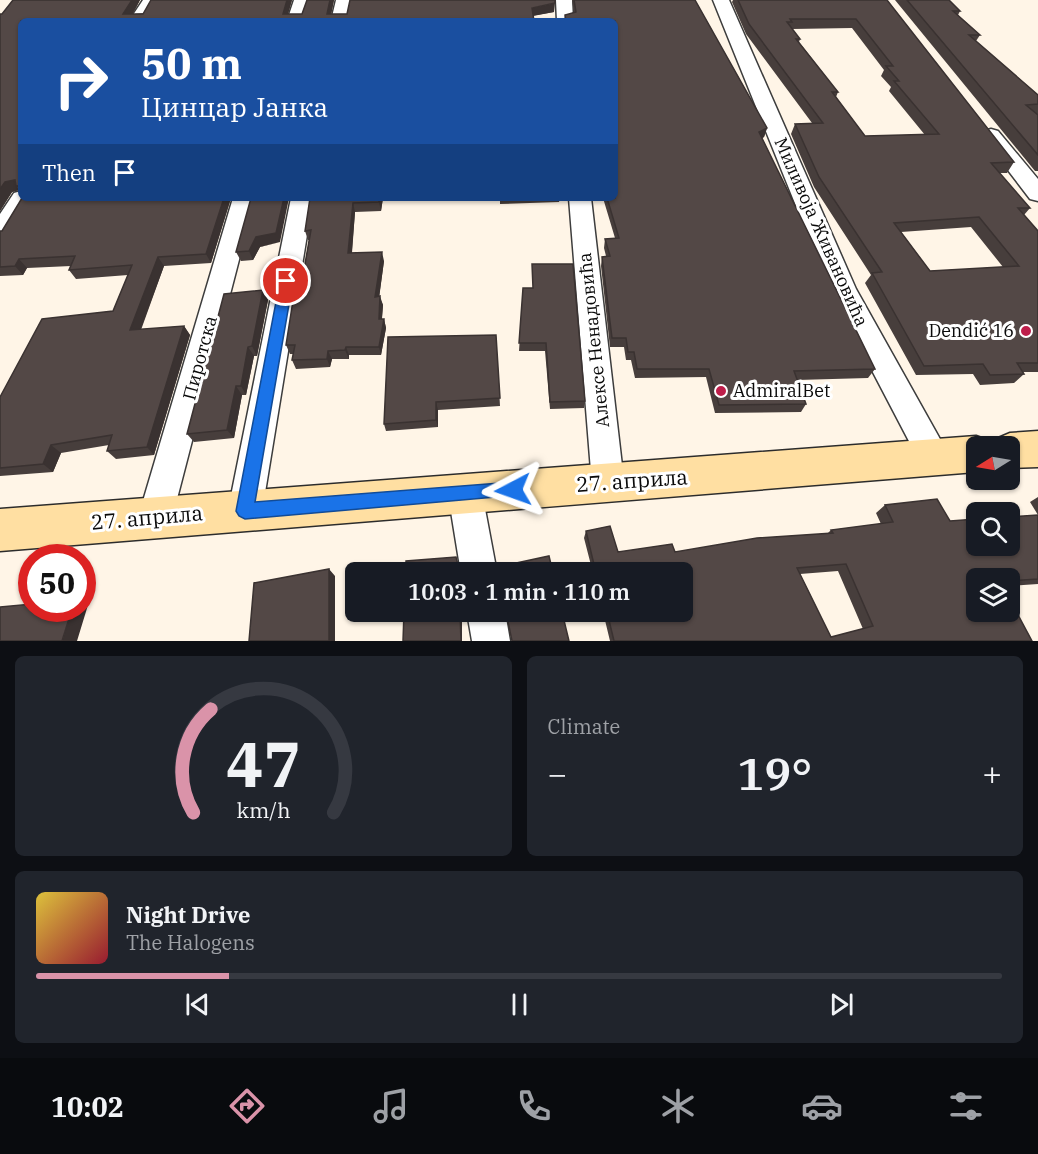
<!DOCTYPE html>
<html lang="en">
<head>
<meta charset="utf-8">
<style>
	body { margin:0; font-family:"IBM Plex Serif",serif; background:#20242c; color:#f1f3f6; height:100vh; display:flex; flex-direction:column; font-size:22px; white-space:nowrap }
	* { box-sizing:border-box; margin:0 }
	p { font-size:20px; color:#9ea1a6 }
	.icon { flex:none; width:33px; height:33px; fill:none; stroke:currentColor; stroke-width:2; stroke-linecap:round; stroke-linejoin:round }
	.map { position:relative; height:641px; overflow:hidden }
	.side { display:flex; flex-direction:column; gap:15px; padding:15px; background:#0d0f14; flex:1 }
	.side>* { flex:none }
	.guide { position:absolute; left:18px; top:18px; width:600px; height:183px; border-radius:9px; box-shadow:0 2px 4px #0004; background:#1a4fa0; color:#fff; overflow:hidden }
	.needle { width:39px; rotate:259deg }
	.fabs { position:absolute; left:966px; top:436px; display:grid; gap:12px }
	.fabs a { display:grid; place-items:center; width:54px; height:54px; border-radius:9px; background:#171b24; box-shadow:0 2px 4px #0004; font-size:30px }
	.speed { position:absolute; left:18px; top:544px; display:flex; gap:12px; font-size:30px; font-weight:700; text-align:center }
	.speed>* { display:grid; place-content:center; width:78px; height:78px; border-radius:50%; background:#171b24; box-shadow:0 2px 4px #0004; line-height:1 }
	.speed .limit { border:9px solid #d22; background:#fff; color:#111 }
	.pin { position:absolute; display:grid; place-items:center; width:51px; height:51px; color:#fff; margin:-26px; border:3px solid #fff; border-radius:50%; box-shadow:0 2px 6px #0007 }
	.me { position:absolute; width:66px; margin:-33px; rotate:266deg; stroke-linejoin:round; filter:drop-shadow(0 0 4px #0008) }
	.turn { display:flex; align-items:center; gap:21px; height:126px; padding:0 24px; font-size:27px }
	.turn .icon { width:78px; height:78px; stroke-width:2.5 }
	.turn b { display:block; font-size:42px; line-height:51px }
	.then { display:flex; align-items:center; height:57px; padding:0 24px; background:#0003; gap:12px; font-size:22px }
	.big { font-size:45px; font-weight:600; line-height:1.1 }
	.side .tile { flex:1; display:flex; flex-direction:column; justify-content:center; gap:9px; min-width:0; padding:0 21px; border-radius:9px; background:#20242c }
	.side .dial { align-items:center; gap:0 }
	.dial svg { height:156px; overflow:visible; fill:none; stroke:#363941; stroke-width:7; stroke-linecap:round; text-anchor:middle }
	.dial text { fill:#f1f3f6; stroke:none }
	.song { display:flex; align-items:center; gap:18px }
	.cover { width:72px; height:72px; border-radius:9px; background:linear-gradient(135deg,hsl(50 70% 55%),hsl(350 70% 35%)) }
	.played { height:6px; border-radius:3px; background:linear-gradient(90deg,#da93a9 20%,#363941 20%) }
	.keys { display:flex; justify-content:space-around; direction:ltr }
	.heat { display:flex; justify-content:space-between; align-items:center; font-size:33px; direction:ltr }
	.side .tiles { flex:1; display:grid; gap:15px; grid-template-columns:1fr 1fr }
	.tile:last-child { grid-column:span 2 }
	.trip { position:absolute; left:345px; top:562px; width:348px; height:60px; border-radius:9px; background:#171b24; box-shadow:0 2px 4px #0004; font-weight:600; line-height:60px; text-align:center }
	.tab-bar { display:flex; height:96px; justify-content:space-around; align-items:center; background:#090b0e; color:#9ea1a6 }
	.tab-bar .icon { width:42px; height:42px }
	.tab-bar .current { color:#da93a9 }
	.tab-bar b { font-size:27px; color:#f1f3f6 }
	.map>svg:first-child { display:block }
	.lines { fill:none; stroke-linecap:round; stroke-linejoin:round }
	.street-casing { stroke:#3d3d3d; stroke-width:3 }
	.secondary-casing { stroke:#2c2c2c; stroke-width:3 }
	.street { fill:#fff; fill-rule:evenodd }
	.secondary { fill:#ffdfa2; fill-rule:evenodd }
	.wall { fill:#473e3c; fill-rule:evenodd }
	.shaded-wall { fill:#3a3231 }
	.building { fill:#534846; stroke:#3a3231; stroke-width:1.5; fill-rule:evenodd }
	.route { fill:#1a73e8; stroke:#114b97; stroke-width:1.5 }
	.poi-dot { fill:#be1e4a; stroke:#fff; stroke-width:2 }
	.labels { text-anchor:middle; stroke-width:6; stroke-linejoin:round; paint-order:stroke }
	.street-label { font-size:18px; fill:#0a0a0a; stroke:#fff }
	.poi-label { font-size:18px; fill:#0a0a0a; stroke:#fff; text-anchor:end }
	.near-street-label { font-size:21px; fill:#0a0a0a; stroke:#fff }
</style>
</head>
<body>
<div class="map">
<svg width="1038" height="641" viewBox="0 0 1038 641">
	<rect width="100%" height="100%" fill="#fff5e7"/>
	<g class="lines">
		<g class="street-casing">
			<path id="street" d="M143 0H159L145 21H129Z
				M294 0H310L303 21H287Z
				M336 0H352L347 21H331Z
				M556 0H572L573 21H557Z
				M713 0H729L856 289 945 448 950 458 945 468 934 473 923 468 830 290Z
				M991 129 998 131 1038 179V201L1030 199 981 135 984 131Z
				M21 191V198H33L8 239 0 241V214L14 193Z
				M233 198H255L172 518 167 530 155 535 143 530 138 518Z
				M291 198H313L262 511 257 523 245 527 233 523 228 511Z
				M569 198H591L624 483 620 494 608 498 596 494 592 483Z
				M465 477 477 482 482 493 497 573H461L448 493 453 482Z
				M467 612H505L510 641H472Z"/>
		</g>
		<g class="secondary-casing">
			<path id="secondary" d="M1038 431V467L1010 468V447H992L996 439 1010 433Z
				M976 436 990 441 992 447H976V472L0 551V509Z"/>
		</g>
		<use href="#street" class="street"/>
		<use href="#secondary" class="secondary"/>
	</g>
	<path class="wall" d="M13 0H140L133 14 292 0 288 14H302L307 0H334L331 14 554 12 533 16 21 21V193L19 190 12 192 0 211V14H2Z
		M572 0H695L767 128 764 137 762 138 875 369 868 378 797 380 806 404 801 412 715 413 706 377 635 378 631 360H626L624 347H610L601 266 602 257 606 256 604 248 605 239 615 238 603 198H615V21H564L565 15 574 13Z
		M733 0H887L1014 162 1007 173H999L1030 208 1024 215 1038 231V372H1023L1024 374 1014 383 980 385 973 374 916 375 865 283 871 275 814 187 791 134 795 124 812 123 746 34 732 2ZM852 28 884 70 881 76 891 87 889 91 925 135 865 136 836 97 838 92 799 42 800 39 792 29ZM971 227 1003 267 930 271 901 232Z
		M895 0H949L960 11 958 15 980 35 976 41 1038 95V114H1036L1038 115V171H1035Z
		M22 198H231L211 263 164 266 141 330 184 326 190 335 154 455 116 459 107 451 109 445 61 453 53 472 0 476V397L113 311 128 275 76 279 69 270 71 266 27 268 23 275 0 276V231H2Z
		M310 198H383L381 211 355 212 352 253 384 261 379 297 383 305 382 319H384L386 328 381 355H349V359H332L330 367 296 369 292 360 294 354H290L286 345 302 281 309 240H308L305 231Z
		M500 198H560L559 202 500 204Z
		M280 242 260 247 253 260 241 261 236 252Z
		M523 288 585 401 584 408 550 409 545 351H519Z
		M263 290 268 300 257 356H254L246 395H242L234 438 194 442 187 434Z
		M496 335 500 406 438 410V427L386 431 384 424Z
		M1038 497V584L1010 586V579H976L1032 641H610L603 612H682V573H593L584 538 586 531 618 552H675L827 534 831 530 881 524 876 513 885 505 950 521 1038 515 1030 502ZM838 571 863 629 831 637 800 574Z"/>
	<path class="shaded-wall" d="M132 0H140L128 21 123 14Z
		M287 0H292L286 21 283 14Z
		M330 0H334L330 21 327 14Z
		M555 3 554 12 531 16 532 8Z
		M767 128 764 137 756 142 759 132Z
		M15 180 16 186 19 190 12 192 0 211V189L5 182Z
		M224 198H231L211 263 206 254Z
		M284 198H289L280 242 260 247 253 260 249 251 256 237Z
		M379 198H383L381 211 379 202Z
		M353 203 355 212 351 262 348 253Z
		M382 252 384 261 378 306 375 297Z
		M158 257 164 266 137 339 130 330Z
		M19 259 27 268 23 275 15 266Z
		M263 290 268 300 257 356 252 346Z
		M380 296 383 305 381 328 379 319Z
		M384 319 386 328 381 355 379 347Z
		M184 326 190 335 154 455 147 447Z
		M248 347 254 356 246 395 241 386Z
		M346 347 349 355V359L345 350Z
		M328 351 332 359 330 367 327 359Z
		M236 386 242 395 234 438 227 430Z
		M436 402 438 410V427L436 420Z
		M51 445 61 453 53 472 43 464Z
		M329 569 335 576V641H329Z
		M82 602 88 605 77 641H62L72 609H82Z
		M460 612H462V641H461Z"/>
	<path class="building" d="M13 0H132L123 14H143L151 0H287L283 14H302L307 0H330L327 14H347L350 0H555V3L532 8 534 21H21V186H16L15 180 5 182 0 189V14H2Z
		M574 0H695L767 128 759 132 875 369 794 371 806 404 719 405 709 369H637L634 352H628L626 338H612L602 257 610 256 605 239 619 238 607 198H615V21H566L565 15 576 12Z
		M738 0H887L1014 162 991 163 1030 208H1018L1038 231V363H1017L1024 374 990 375 983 364 924 366 872 273 882 272 819 177 795 124 823 123 749 24ZM790 19H856L893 66H886L899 81H894L939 134 865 136 832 92H838L796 39H800L787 22H792ZM979 217 1019 266 930 271 894 223Z
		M907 0H949L960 11H953L980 35H969L1038 95V104L1026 105 1038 115V155Z
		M22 198H224L206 254 158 257 130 330 184 326 147 447 107 451 112 435 51 445 43 464 0 468V397L42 319 113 311 132 265 69 270 75 256 19 259 15 266 0 267V231H2Z
		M251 198H284L276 233 256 237 249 251 236 252Z
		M310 198H379V202L353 203 348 253 382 252 375 297 380 296 379 319H384L379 347H346L345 350 328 351 327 359 292 360 295 345H286L295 288 298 281H302L311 230 305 231Z
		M532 264H573L585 401 550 402 546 343H519L523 288H533Z
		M263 290 252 346 248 347 241 386H236L227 430 187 434 224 294Z
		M496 335 500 398 436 402V420L384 424 388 337Z
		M937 499 950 521 976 519V546H1010V517L1038 515V579L1010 581V579H976V612H1010V600L1032 641H614L607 612H682V573H596L586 531 610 526 618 552 672 544 675 552 757 538 833 533 831 530 893 522 885 505ZM846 564 873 626 831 637 797 568Z
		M549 556 553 573H499L498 567Z
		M456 557 459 569V573H406V561Z
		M329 569V641H249L254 583Z
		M32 604V609H72L62 641H0V607Z
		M404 612H460L461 641H403Z
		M506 612H562L569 641H512Z"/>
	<path class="route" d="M286 276 293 281 255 502 513 482 519 484 521 490 519 495 245 519 239 516 236 511 280 281Z"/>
	<g class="poi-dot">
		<circle cx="1026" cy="331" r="6"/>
		<circle cx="721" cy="391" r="6"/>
	</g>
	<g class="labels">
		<g class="street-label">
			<text transform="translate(821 232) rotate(66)" y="6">Миливоја Живановића</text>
			<text transform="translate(594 340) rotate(-96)" y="6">Алексе Ненадовића</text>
			<text transform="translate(200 358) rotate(-75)" y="6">Пиротска</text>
		</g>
		<g class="poi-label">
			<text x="1014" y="337">Dendić 16</text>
			<text x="733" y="397" text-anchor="start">AdmiralBet</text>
		</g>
		<g class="near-street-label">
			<text transform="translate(632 481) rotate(-4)" y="7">27. априла</text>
			<text transform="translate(147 518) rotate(-5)" y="7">27. априла</text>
		</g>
	</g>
</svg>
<div class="fabs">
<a><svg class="needle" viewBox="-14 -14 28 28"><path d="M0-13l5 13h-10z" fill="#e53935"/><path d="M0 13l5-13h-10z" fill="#9ea1a6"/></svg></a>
<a><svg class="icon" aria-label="search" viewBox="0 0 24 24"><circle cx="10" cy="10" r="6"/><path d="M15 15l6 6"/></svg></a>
<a><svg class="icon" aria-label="layers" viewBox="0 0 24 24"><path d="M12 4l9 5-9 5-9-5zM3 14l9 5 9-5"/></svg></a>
</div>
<div class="speed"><div class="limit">50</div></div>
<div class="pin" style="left:286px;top:281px;background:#d93025"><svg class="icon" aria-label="arrive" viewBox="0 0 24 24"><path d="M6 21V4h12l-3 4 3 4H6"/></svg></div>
<svg class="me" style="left:513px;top:490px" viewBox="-20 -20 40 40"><path d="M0-17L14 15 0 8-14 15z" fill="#1a73e8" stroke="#fff" stroke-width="4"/></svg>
<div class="trip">10:03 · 1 min · 110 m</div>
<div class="guide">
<div class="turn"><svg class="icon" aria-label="right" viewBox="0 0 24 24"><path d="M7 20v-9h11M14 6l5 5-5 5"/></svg><div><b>50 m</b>Цинцар Јанка</div></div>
<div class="then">Then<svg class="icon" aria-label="arrive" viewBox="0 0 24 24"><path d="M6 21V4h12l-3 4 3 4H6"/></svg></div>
</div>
</div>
<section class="side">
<div class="tiles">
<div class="tile dial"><svg viewBox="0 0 100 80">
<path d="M14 69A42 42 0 1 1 86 69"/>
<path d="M14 69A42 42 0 0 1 23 16" stroke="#da93a9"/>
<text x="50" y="56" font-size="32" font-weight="700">47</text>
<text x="50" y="72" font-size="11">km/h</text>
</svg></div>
<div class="tile"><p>Climate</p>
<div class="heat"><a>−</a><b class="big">19°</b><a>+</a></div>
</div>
<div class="tile">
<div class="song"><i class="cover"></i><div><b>Night Drive</b><p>The Halogens</p></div></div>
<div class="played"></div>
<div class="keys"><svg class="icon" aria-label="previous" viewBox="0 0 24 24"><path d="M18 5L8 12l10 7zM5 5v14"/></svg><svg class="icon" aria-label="pause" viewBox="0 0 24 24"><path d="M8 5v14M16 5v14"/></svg><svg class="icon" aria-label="next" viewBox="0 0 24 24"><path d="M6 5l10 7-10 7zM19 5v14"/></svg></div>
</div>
</div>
</section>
<nav class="tab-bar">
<b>10:02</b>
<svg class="icon current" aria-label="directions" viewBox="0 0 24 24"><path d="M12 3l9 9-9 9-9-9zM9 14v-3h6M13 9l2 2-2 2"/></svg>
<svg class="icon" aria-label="music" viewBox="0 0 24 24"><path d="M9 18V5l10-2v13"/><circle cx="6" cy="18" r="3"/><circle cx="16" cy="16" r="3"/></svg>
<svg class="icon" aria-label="phone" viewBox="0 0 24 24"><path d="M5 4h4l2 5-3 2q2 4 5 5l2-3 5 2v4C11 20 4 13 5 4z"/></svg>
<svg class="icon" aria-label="climate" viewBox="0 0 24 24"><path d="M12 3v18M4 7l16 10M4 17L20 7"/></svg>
<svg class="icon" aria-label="car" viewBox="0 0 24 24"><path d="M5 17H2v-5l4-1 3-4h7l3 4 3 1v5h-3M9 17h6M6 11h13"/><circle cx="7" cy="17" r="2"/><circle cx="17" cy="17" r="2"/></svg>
<svg class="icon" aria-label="filters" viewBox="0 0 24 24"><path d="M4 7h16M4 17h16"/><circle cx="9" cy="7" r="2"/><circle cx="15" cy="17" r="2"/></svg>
</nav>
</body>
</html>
